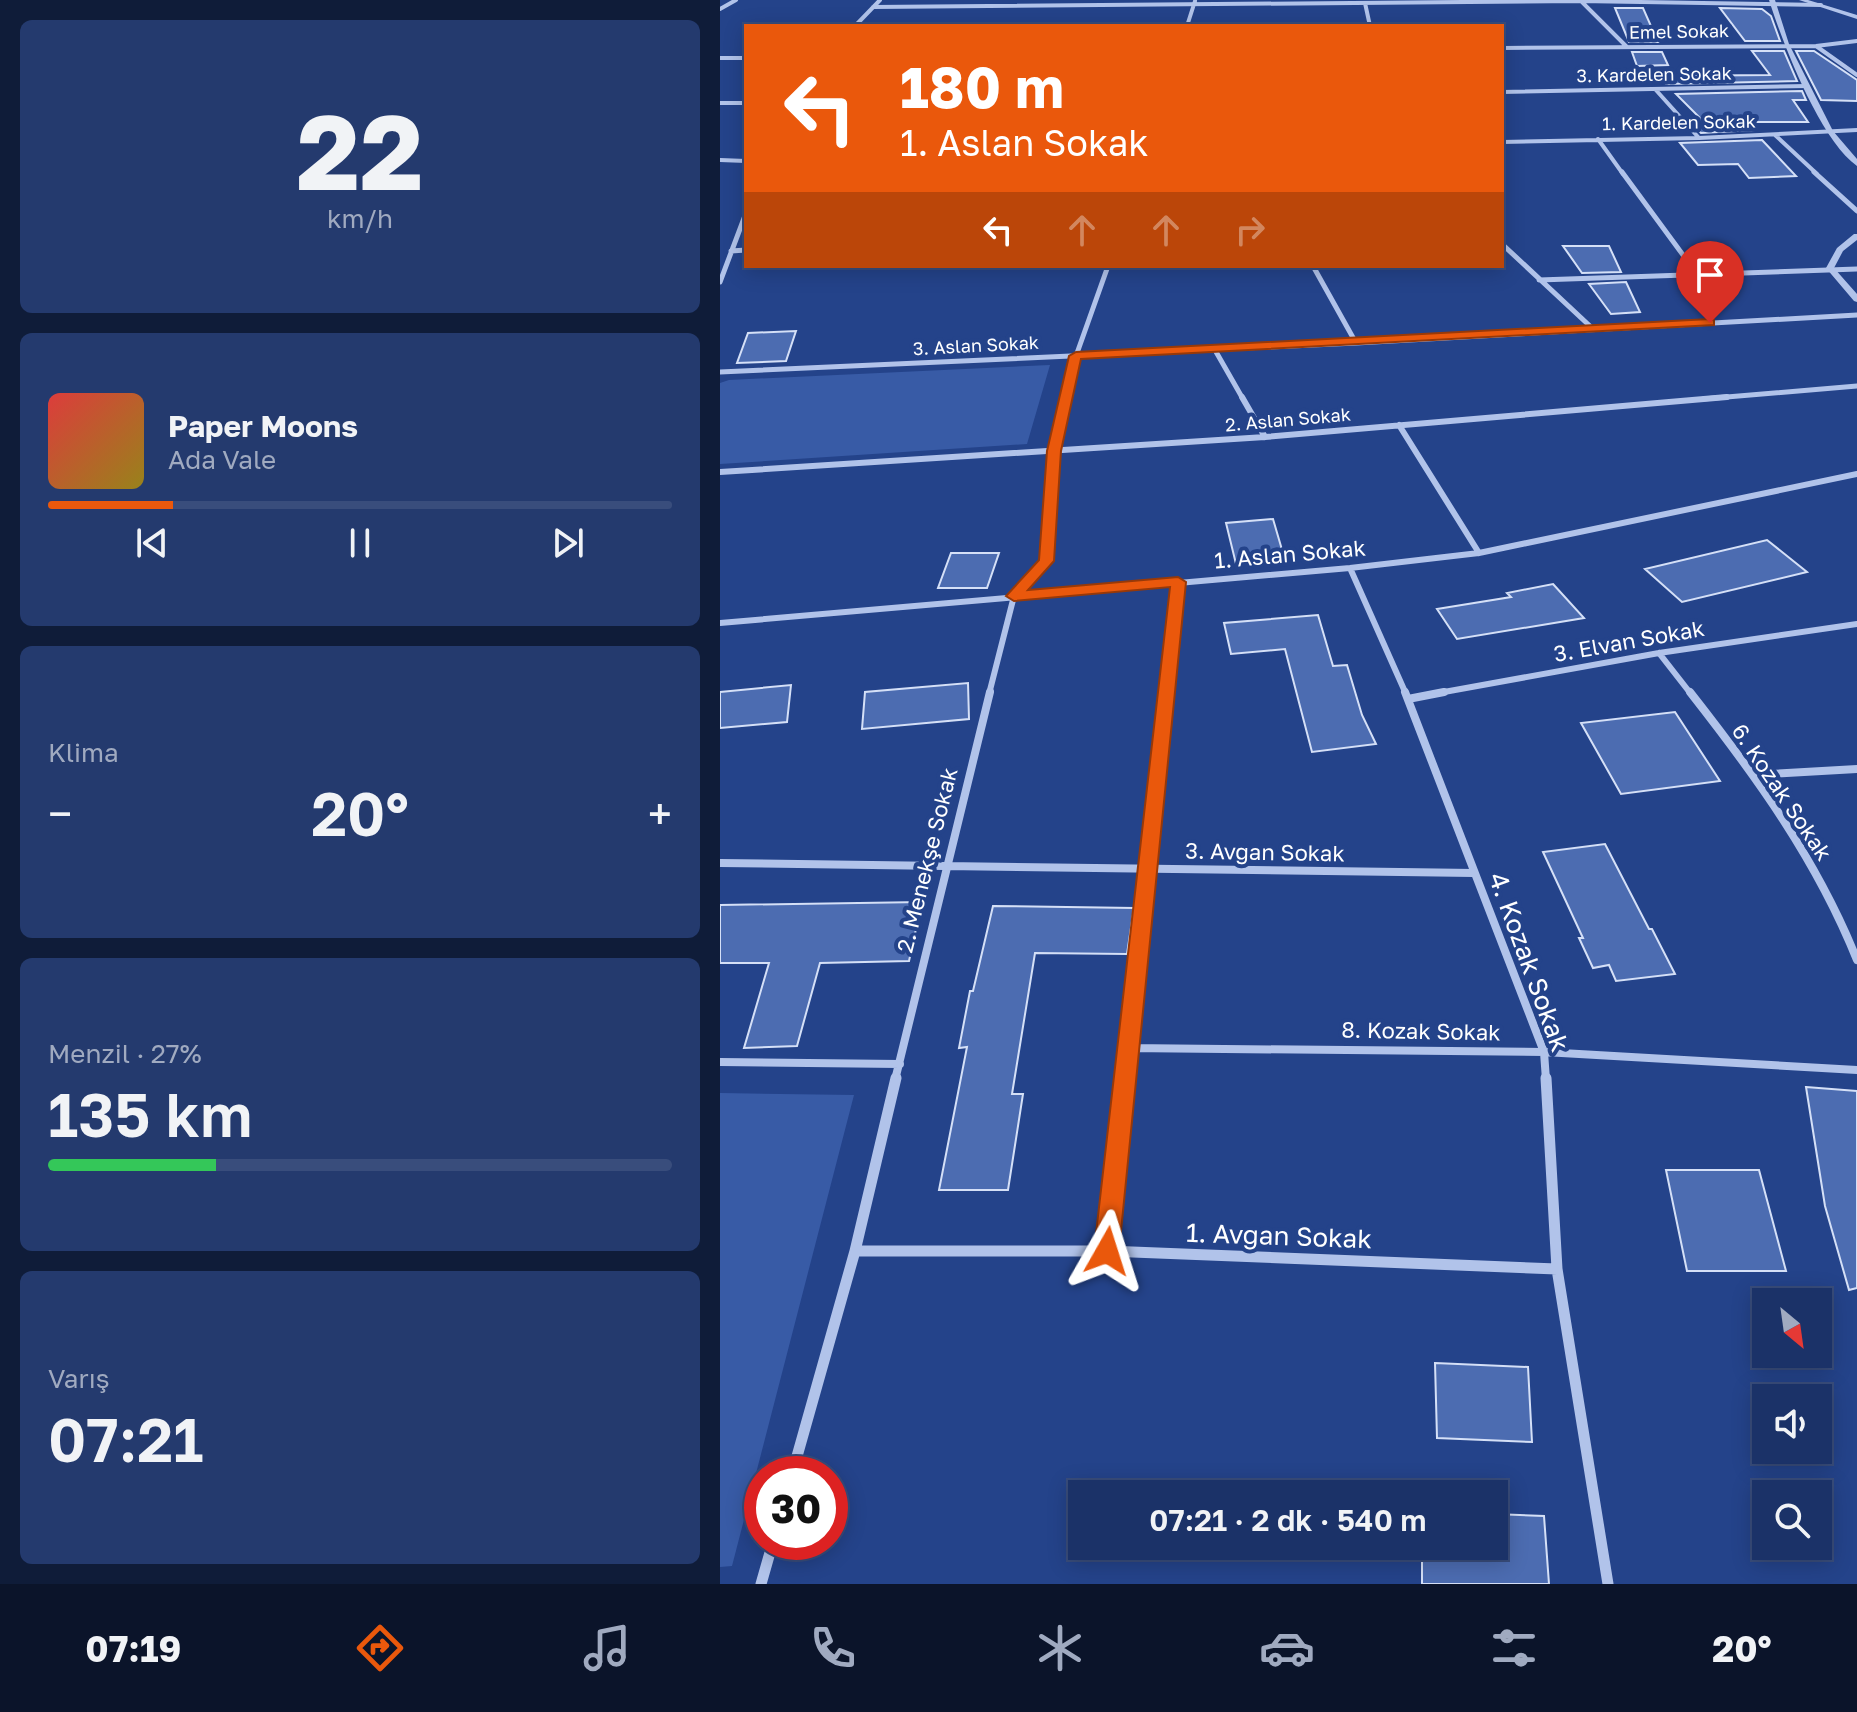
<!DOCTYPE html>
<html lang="tr">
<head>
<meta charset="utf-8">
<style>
	body { margin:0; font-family:"Golos Text",sans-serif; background:#243a6e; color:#f1f3f6; height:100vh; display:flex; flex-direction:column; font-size:30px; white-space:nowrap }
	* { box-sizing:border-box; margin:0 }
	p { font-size:26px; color:#a0aac0 }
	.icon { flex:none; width:44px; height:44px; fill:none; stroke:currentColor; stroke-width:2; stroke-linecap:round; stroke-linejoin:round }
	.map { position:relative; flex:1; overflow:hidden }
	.details { display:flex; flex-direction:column; gap:20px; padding:20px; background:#0f1c39; width:720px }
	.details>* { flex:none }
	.top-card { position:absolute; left:24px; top:24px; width:760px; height:244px; border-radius:0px; box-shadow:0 4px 20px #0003,0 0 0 2px #394d7c; background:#ea580c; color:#fff; overflow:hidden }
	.needle { width:52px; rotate:151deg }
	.fabs { position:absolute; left:1032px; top:1288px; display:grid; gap:16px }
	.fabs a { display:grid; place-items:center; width:80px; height:80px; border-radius:0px; background:#1b3268; box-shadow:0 4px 20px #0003,0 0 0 2px #394d7c; font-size:40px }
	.speed { position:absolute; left:24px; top:1456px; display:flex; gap:16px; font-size:40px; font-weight:700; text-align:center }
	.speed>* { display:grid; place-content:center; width:104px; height:104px; border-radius:50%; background:#1b3268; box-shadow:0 4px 20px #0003,0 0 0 2px #394d7c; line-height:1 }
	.speed .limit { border:12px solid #d22; background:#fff; color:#111 }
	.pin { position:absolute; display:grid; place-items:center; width:68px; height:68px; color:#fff; margin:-82px -34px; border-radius:50% 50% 50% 0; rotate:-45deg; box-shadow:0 0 8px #0007 }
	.pin .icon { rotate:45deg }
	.me { position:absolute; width:88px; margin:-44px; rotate:6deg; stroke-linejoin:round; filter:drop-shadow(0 0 6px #0008) }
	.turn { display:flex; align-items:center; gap:28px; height:168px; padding:0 24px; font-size:36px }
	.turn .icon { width:104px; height:104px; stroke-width:2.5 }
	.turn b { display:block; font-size:56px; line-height:68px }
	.lanes { display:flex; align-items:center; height:76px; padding:0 24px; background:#0003; justify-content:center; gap:40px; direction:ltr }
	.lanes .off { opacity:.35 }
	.big { font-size:60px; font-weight:600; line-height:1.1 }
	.details .tile { flex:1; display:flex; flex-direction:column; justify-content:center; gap:12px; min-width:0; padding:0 28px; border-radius:12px; background:#243a6e }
	.details .dial { align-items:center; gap:0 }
	.dial b { font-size:104px; line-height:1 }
	.song { display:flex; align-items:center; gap:24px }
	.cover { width:96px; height:96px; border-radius:12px; background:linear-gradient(135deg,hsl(0 70% 55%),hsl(50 70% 35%)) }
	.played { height:8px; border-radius:4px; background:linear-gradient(90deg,#ea580c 20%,#394d7c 20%) }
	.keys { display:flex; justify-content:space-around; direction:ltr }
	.heat { display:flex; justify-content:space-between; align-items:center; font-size:44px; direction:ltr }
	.charge { height:12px; border-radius:6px; background:linear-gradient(90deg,#34c759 27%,#394d7c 0) }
	.trip { position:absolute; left:348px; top:1480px; width:440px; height:80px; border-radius:0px; background:#1b3268; box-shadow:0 4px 20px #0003,0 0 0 2px #394d7c; font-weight:600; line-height:80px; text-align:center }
	.tabs { display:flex; height:128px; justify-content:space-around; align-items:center; background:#0b142a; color:#a0aac0 }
	.tabs .icon { width:56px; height:56px }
	.tabs .selected { color:#ea580c }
	.tabs b { font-size:36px; color:#f1f3f6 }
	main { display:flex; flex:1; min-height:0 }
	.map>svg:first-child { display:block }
	.green { fill:#385ba6 }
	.building { fill:#4c6cb1; stroke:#d5e0f7; stroke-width:2 }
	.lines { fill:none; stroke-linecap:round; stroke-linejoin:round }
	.minor-far4 { stroke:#b1c3ea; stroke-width:4 }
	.minor-far3 { stroke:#b1c3ea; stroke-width:5 }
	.minor-far2 { stroke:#b1c3ea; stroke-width:6 }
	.minor-far1 { stroke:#b1c3ea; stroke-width:8 }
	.minor { stroke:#b1c3ea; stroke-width:11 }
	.tertiary { fill:#b1c3ea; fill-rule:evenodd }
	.route { fill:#ea580c; stroke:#983908; stroke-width:2 }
	.labels { text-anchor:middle; stroke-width:8; stroke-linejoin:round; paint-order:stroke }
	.far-street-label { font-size:18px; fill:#fff; stroke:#24438a }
	.street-label { font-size:22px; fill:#fff; stroke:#24438a }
	.near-street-label { font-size:26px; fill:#fff; stroke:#24438a }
</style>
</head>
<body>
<main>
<section class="details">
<div class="tile dial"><b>22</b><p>km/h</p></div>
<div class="tile">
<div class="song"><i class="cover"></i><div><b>Paper Moons</b><p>Ada Vale</p></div></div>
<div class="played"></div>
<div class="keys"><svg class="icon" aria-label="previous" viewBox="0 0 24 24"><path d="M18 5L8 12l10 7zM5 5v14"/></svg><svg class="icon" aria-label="pause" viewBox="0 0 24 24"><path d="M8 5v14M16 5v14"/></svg><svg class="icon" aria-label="next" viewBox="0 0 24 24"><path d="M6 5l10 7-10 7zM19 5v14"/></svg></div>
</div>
<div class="tile"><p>Klima</p>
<div class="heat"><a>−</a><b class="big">20°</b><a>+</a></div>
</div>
<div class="tile"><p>Menzil · 27%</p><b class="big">135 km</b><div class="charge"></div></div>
<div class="tile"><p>Varış</p><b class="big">07:21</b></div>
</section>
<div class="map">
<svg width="1137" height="1584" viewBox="0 0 1137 1584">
	<rect width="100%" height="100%" fill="#24438a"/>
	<path class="green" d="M330 365 307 444 0 464V383L9 380Z
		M0 1093 134 1095 12 1566 0 1567Z"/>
	<path class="building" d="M895 8H923L938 42H909Z
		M1000 8 1042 9 1051 16 1060 41H1025Z
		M1032 51H1064L1077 81 946 84 938 76 1050 75Z
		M1076 51H1094L1137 80V101L1101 100Z
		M912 52H942L948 65 917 66Z
		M1082 91 1086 100H1073L1088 122H1026L1033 130 981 133 970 121H983L956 94Z
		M1042 140 1076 176 1029 178 1018 164 978 165 960 143Z
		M843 246H889L901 272 862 273Z
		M906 282 920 312 891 314 869 284Z
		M76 331 66 361 17 363 28 333Z
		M553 519 565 560 516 564 506 523Z
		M1047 540 1087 572 962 602 925 569Z
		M231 553H279L267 588H218Z
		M833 584 864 618 737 639 717 609 791 597 787 593Z
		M598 615 613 666 627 665 642 715 656 744 592 752 565 649 511 654 504 623Z
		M248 683 249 719 142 729 145 692Z
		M71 685 67 722 0 728V692Z
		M955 712 1000 781 901 794 861 723Z
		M885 844 929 929H932L955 974 896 981 889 965 873 968 859 938H863L823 852Z
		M202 902 189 961 100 963 77 1046 24 1048 49 963H0V905Z
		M273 906 414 908 407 954 315 953 292 1094H303L288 1190H219L247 1047 239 1048 250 991H253Z
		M1086 1087 1137 1091V1288L1129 1290 1105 1206Z
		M946 1170H1039L1066 1271H967Z
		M715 1363 808 1367 812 1442 717 1438Z
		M774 1514 824 1516 829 1584H702V1546H774Z"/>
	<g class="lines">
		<path class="minor-far4" d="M860 0 907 47
			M645 3 650 26
			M153 7 860 1 1101 5
			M0 9 16 0
			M135 26 160 0
			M467 26 475 1
			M1096 46 1137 75
			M782 48 1096 46 1137 41
			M0 58H26
			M935 89 979 138
			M782 92 1087 86
			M0 103H26
			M1055 135 1097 174
			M878 139 903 174
			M782 142 979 138 1137 130
			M0 160 26 161"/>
		<path class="minor-far3" d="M902 172 977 274
			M1094 172 1137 211
			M782 244 872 328
			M11 251 26 250
			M593 266 636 343
			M819 280 1137 269
			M0 282 26 213
			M495 350 523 399
			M0 372 636 343 1137 315
			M346 399 356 356 388 266
			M983 399 1137 386"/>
		<path class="minor-far2" d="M522 397 545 437
			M679 425 759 553
			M0 472 545 437 1007 397
			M630 568 686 694
			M0 623 630 568 759 553 1137 474
			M939 653 971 694
			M269 694 294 596 326 561 334 451 346 397
			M446 694 458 582
			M713 694 939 653 1137 624"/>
		<path class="minor-far1" d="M685 692 824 1052 826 1080
			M970 692C1036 776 1097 860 1137 960
			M688 699 724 692
			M1034 775 1137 769
			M0 863 754 873
			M408 1048 824 1052 1137 1070
			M0 1062 180 1064
			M175 1080 270 692
			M405 1080 446 692"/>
		<path class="minor" d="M826 1078 837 1269 888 1584
			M135 1251H387L837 1269
			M387 1251 405 1078
			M72 1474 135 1251 176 1078
			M41 1584 53 1542"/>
		<path class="tertiary" d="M1049 0H1055L1069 44 1113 131 1137 159V166C1100 140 1063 44 1049 0Z
			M1079 0H1088L1137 15V19Z
			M1134 234H1137V240L1123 251 1114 268 1137 294V302L1134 301 1106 268 1117 248Z"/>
	</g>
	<path class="route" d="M990 319 994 320V325L361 359 341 451 334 561 308 590 458 577 466 582 399 1251 395 1258 387 1261 378 1258 374 1251 450 587 294 601 286 596 319 560 327 451 349 356 356 352Z"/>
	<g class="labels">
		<g class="far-street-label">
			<text transform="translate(959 32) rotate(-1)" y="6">Emel Sokak</text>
			<text transform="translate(934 75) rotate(-1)" y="6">3. Kardelen Sokak</text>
			<text transform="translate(959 123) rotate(-1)" y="6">1. Kardelen Sokak</text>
			<text transform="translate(256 346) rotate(-3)" y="6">3. Aslan Sokak</text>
			<text transform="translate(568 420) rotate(-5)" y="6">2. Aslan Sokak</text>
		</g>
		<g class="street-label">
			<text transform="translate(570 554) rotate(-5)" y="8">1. Aslan Sokak</text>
			<text transform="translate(909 641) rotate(-10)" y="8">3. Elvan Sokak</text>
			<text transform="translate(1062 792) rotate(56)" y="8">6. Kozak Sokak</text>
			<text transform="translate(545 852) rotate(1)" y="8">3. Avgan Sokak</text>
			<text transform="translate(207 860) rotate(-76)" y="8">2. Menekşe Sokak</text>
			<text transform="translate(701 1031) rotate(1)" y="8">8. Kozak Sokak</text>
		</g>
		<g class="near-street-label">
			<text transform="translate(809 962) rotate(70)" y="9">4. Kozak Sokak</text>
			<text transform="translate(559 1236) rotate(2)" y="9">1. Avgan Sokak</text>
		</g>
	</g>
</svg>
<div class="fabs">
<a><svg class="needle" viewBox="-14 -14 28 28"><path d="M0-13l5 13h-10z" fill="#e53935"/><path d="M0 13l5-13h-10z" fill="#a0aac0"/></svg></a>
<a><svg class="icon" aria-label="sound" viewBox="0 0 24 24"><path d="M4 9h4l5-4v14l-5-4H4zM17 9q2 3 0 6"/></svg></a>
<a><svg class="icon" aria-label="search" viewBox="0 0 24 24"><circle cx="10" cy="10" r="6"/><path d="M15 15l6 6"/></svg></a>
</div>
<div class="speed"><div class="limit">30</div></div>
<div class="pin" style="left:990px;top:323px;background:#d93025"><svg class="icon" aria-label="arrive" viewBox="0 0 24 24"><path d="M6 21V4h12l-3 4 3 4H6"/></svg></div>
<svg class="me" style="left:387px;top:1251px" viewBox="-20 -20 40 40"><path d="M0-17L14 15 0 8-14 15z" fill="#ea580c" stroke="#fff" stroke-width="4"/></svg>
<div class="trip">07:21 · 2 dk · 540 m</div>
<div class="top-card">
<div class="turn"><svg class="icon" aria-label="left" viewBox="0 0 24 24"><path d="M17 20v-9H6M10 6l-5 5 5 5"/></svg><div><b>180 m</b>1. Aslan Sokak</div></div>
<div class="lanes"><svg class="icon" aria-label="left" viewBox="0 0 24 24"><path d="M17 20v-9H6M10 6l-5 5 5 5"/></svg><svg class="icon off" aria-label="ahead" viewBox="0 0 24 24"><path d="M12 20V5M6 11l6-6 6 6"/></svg><svg class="icon off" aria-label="ahead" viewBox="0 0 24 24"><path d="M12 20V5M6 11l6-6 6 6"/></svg><svg class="icon off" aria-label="right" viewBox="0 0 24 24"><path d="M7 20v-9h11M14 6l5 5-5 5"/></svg></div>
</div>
</div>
</main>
<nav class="tabs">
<b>07:19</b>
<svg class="icon selected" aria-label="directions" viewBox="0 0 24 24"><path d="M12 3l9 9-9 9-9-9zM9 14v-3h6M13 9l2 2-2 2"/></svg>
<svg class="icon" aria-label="music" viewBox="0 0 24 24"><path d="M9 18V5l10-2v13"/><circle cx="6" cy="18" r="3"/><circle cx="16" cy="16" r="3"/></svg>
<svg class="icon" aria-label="phone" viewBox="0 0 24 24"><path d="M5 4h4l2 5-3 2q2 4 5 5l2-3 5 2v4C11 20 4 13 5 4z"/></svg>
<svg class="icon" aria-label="climate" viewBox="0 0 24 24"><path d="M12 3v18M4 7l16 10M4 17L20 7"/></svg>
<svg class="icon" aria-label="car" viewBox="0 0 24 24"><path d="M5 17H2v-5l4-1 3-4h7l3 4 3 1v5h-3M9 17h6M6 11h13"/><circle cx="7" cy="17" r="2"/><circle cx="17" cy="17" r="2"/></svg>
<svg class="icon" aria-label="filters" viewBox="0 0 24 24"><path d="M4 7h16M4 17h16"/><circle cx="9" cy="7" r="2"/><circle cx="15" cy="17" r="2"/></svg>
<b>20°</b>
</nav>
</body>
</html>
